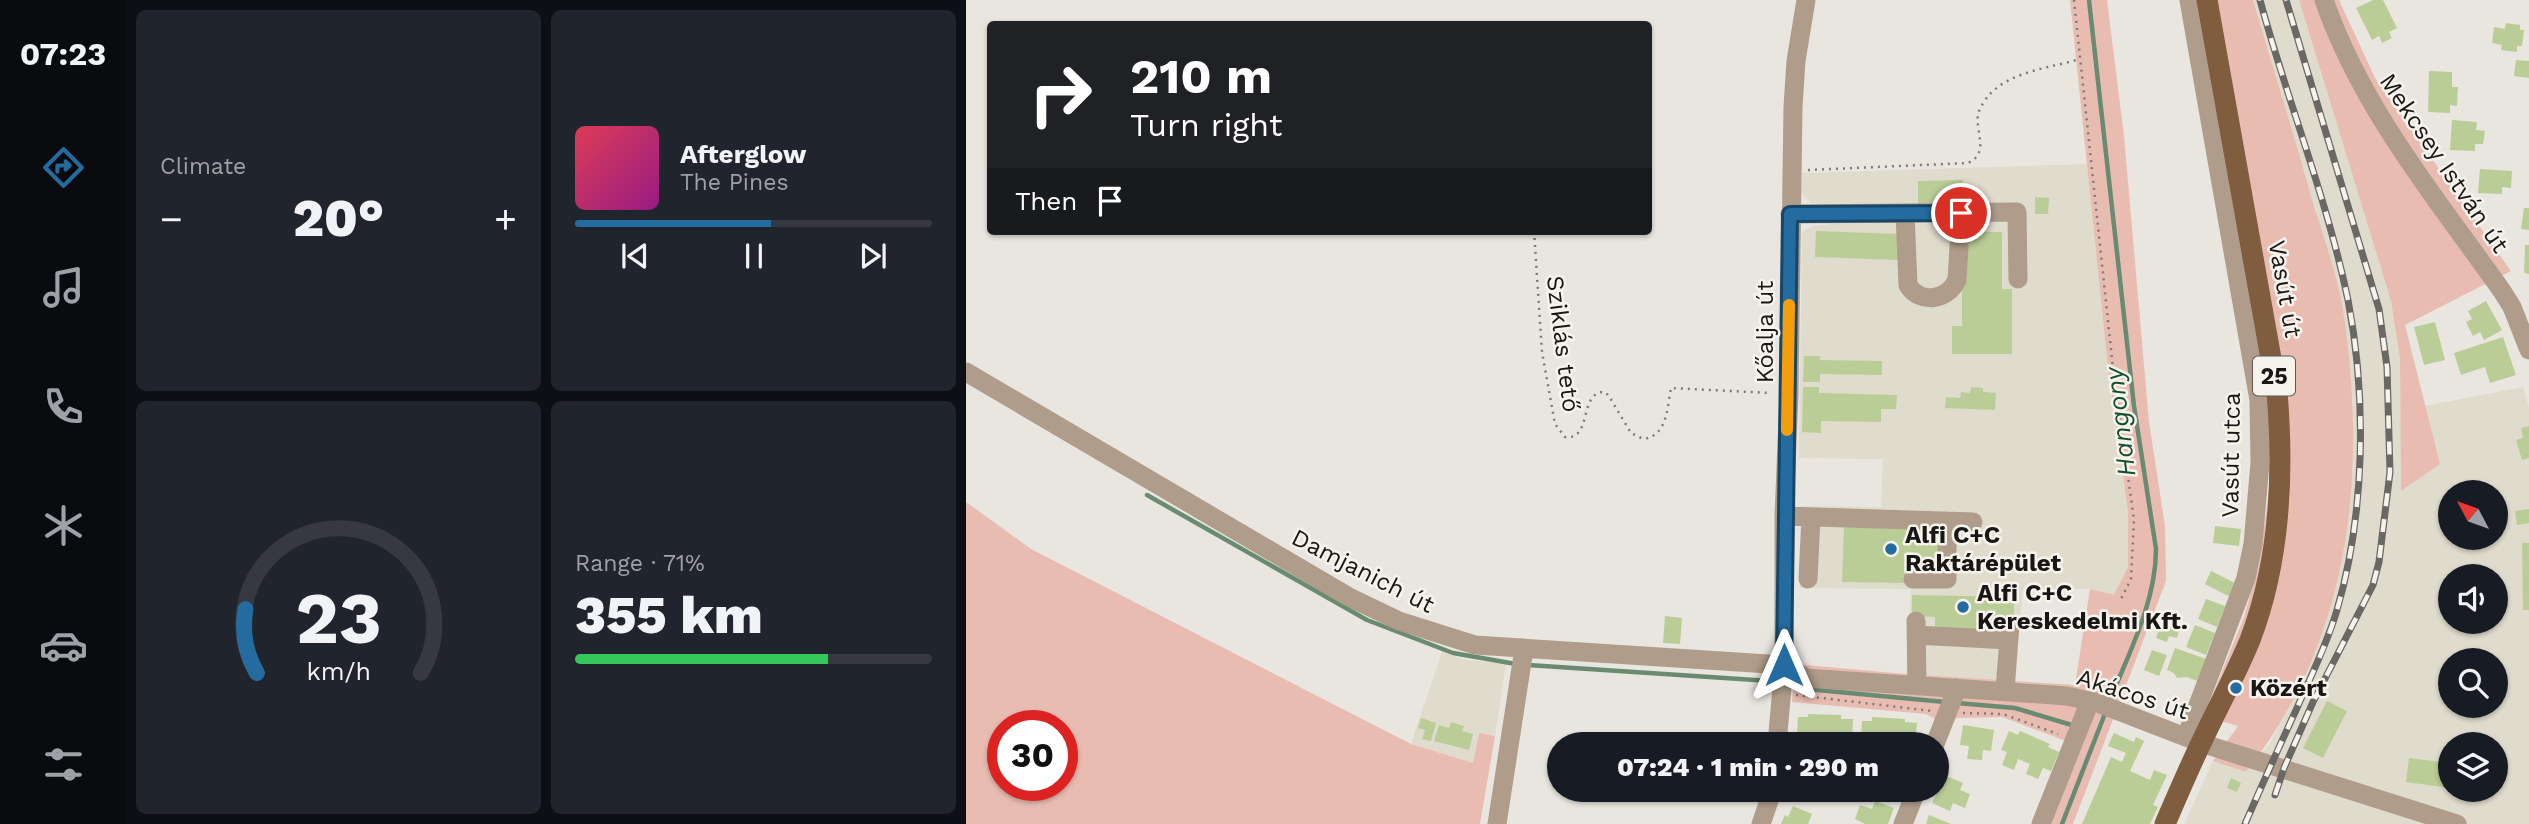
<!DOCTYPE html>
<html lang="en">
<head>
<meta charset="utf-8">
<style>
	body { margin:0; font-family:"Work Sans",sans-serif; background:#20242c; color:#f1f3f6; height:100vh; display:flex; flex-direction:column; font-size:26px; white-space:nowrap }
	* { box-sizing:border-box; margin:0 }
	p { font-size:23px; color:#9ea1a6 }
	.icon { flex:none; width:38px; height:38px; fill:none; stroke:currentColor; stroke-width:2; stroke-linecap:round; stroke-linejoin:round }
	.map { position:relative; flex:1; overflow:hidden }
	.drawer { display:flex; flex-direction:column; gap:10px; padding:10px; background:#0d0f14; width:840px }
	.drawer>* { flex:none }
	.banner { position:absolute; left:21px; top:21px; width:665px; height:214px; border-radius:7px; box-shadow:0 2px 5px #0004; background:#202124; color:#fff; overflow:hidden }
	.needle { width:46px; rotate:311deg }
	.buttons { position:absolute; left:1472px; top:480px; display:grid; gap:14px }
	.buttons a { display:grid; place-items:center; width:70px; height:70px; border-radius:50%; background:#171b24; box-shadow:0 2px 5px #0004; font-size:35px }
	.speed { position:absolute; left:21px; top:710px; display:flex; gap:14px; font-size:35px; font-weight:700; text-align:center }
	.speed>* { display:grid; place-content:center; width:91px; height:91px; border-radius:50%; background:#171b24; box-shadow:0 2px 5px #0004; line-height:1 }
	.speed .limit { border:10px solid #d22; background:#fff; color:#111 }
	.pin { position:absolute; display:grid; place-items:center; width:60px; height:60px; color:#fff; margin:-30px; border:4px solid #fff; border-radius:50%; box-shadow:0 2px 7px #0007 }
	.me { position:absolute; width:77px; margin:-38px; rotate:0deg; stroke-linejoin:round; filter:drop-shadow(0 0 5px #0008) }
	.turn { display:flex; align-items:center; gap:24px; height:147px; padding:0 28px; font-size:32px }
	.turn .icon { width:91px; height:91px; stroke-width:2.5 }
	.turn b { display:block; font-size:49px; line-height:60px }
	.then { display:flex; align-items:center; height:66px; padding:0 28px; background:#0003; gap:14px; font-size:26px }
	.big { font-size:52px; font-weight:800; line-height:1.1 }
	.drawer .tile { flex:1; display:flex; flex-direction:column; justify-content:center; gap:10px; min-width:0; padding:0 24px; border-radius:10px; background:#20242c }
	.drawer .dial { align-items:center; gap:0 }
	.dial svg { height:182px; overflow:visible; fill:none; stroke:#363941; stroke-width:7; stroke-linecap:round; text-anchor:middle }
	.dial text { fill:#f1f3f6; stroke:none }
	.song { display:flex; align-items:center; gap:21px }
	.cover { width:84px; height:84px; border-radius:10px; background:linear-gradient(135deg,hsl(350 70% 55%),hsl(310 70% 35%)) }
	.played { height:7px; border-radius:4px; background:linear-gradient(90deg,#246ca0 55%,#363941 55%) }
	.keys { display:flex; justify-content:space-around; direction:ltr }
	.heat { display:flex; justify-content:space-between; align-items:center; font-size:38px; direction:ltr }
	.charge { height:10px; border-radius:5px; background:linear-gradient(90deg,#34c759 71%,#363941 0) }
	.drawer .tiles { flex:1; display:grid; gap:10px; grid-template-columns:repeat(2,1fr) }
	.trip { position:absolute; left:581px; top:732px; width:402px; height:70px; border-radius:35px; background:#171b24; box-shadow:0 2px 5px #0004; font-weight:800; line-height:70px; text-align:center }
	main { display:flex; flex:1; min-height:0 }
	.dock { display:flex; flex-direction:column; width:126px; justify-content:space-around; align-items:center; background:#090b0e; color:#9ea1a6 }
	.dock .icon { width:49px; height:49px }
	.dock .active { color:#246ca0 }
	.dock b { font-size:32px; color:#f1f3f6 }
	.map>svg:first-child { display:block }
	.built { fill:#dfdbcd; fill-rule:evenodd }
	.green { fill:#e9bcb2; fill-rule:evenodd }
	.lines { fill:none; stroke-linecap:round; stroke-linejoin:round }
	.stream { stroke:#688b71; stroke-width:4.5 }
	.building { fill:#bacd97 }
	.path { stroke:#7d7b77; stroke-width:2.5; stroke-dasharray:2 5; stroke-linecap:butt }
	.minor { stroke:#af9c8a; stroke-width:19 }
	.major { stroke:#7f5d3e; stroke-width:21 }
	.rail-casing { stroke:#6a6864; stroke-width:7 }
	.rail { stroke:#f6f3ec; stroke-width:4.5; stroke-dasharray:13; stroke-linecap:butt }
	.route-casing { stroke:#174668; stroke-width:18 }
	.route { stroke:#246ca0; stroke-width:12 }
	.slow { stroke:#f59e0b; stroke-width:12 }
	.poi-dot { fill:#246ca0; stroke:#f6f3ec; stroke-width:2.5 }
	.labels { text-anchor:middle; stroke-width:5; stroke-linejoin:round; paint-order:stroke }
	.shield { fill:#f6f3ec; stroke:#5b5956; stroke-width:2 }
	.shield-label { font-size:23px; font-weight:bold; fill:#181715 }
	.street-label { font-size:24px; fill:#181715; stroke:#f6f3ec }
	.poi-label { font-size:24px; font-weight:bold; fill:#181715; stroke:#f6f3ec; text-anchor:start }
	.water-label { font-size:26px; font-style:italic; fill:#144f2d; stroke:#f6f3ec }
</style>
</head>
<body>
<main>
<nav class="dock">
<b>07:23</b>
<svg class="icon active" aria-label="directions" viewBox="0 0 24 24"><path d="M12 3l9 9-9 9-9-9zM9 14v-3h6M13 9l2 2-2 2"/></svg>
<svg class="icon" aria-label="music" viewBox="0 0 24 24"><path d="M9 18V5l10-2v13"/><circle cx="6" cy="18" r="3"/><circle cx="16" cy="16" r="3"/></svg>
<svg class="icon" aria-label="phone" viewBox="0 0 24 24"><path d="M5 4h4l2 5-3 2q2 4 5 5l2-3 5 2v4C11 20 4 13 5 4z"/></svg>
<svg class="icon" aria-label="climate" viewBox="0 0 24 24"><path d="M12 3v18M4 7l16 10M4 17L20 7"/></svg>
<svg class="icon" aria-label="car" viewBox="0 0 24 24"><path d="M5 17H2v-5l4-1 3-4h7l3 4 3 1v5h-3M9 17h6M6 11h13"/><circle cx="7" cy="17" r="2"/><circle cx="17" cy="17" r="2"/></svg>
<svg class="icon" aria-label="filters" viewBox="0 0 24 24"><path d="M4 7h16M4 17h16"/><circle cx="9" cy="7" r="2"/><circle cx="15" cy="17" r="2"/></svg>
</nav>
<section class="drawer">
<div class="tiles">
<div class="tile"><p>Climate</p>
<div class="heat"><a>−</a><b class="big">20°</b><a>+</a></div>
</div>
<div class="tile">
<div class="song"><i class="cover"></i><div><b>Afterglow</b><p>The Pines</p></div></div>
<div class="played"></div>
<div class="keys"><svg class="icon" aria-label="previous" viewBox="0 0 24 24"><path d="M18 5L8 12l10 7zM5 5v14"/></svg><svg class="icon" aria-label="pause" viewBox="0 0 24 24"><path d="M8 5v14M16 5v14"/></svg><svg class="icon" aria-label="next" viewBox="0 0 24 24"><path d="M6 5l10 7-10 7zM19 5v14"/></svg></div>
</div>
<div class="tile dial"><svg viewBox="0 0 100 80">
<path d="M14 69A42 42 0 1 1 86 69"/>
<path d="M14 69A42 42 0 0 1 9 41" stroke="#246ca0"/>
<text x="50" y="56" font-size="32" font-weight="700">23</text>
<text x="50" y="72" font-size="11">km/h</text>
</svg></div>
<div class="tile"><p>Range · 71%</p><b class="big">355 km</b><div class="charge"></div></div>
</div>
</section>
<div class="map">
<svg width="1563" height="824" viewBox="0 0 1563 824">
	<rect width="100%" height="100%" fill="#e8e6df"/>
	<path class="built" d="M1287 0H1333L1425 301 1434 359 1435 490 1473 464 1459 406 1557 387 1563 408V824H1218L1247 761 1280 772 1304 743 1331 693 1354 637 1387 472V400L1376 308ZM1484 492H1530V537H1484ZM1484 576H1530V621H1484ZM1484 660H1530V705H1484ZM1484 744H1530V789H1484Z
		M1121 164 1142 368 1162 512V567L1148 596 1124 589H1057L1048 682 940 674 945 589 834 588 835 506 915 507 917 459 833 458 836 232 847 226 861 225 862 205 845 203 836 194V173Z
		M476 652 498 660 540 663 529 736 513 733 507 763 445 744Z"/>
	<path class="green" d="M1104 0H1141L1158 136 1183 422 1199 526 1200 581 1107 824H1068L1100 741 1036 717 990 718 985 727 960 714 826 702 829 664 940 674 1109 685 1124 589 1148 595 1162 567V512L1142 368Z
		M1235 0H1287C1307 68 1328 135 1347 203 1358 238 1371 274 1377 310 1402 472 1385 640 1280 772L1247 761 1272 726 1238 716 1278 617 1292 567 1306 474Z
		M1333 0H1373L1409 78 1545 271 1439 325 1474 464 1435 491 1434 359 1425 301Z
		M0 502 65 549 445 744 507 763 513 733 529 736 514 824H0ZM37 726H96V786H37Z"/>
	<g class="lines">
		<path class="stream" d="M1123 0 1168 406 1190 549C1190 602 1163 653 1143 702
			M181 495 401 620 487 653 550 664
			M562 665 804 681
			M830 688 979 702
			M991 703 1049 708 1109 726
			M1096 824 1140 711"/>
	</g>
	<path class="building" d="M1407 0H1417L1431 28 1423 32 1426 38 1416 43 1413 36 1406 40 1390 8Z
		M1540 23 1554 25V30H1558L1556 46H1551V52L1535 50 1536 45 1526 43 1528 27 1539 29Z
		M1550 60 1563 61V78L1548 76Z
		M1463 71 1486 72V87H1492L1491 106 1484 105V113L1462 112Z
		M1486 120 1511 122 1510 130 1519 131 1517 144H1509V151L1484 150Z
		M1514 169 1546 171 1545 188 1536 187V194L1512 193Z
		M997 180V204L952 205V181Z
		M1069 197 1083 198 1082 214H1069Z
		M1558 208H1563V230L1555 229Z
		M850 231 933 234 932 260 849 257Z
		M1004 232H1036V289H1046V354H986V326H996V246H1003Z
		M1559 245H1563V274L1558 273Z
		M1520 301 1536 330 1518 340 1514 332 1507 336 1500 322 1506 319 1502 311Z
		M1469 322 1479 360 1458 365 1448 327Z
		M1537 337 1550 375 1524 383 1519 367 1495 375 1488 353Z
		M838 356H854V360L916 361V375L854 374V382H837Z
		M837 387H853V393L931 395 930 409H915V422L855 421V433L836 432Z
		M1005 387 1017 388V392L1030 393 1029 410 979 408 980 397 994 398 995 392 1004 393Z
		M1563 426V458L1556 460 1550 440 1557 438 1555 428Z
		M1563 509V523L1551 525 1549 511Z
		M1249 526 1275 529 1273 546 1247 543Z
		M878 527 972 530 971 568H942L941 583 876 582Z
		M1556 543H1563V610H1557Z
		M1245 571 1271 584 1264 597 1239 584Z
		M946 595 1048 597V618L1037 630 969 629V617L946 616Z
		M1240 599 1259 606 1251 627 1232 619Z
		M699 616 716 618 714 644 697 643Z
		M1196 621 1208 625 1207 629 1213 631 1211 638 1203 636 1201 642 1190 638Z
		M1229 625 1249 633 1240 655 1220 647Z
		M1209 648 1240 659 1232 681 1220 677 1211 678 1208 673 1201 670Z
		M1186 650 1201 655 1193 676 1178 670Z
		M1361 701 1381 711 1357 758 1337 748Z
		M842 714 875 715V719H887L886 740 877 739V744H863V741L851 740V744H838V738L831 737 832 717H842Z
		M906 717 939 719V722L951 723 949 744H902V742L895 741 896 721H906Z
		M455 718 470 723 465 741 456 739 459 730 452 728Z
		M485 722 498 726 496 731 507 734 503 750 468 741 473 725 483 728Z
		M997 725 1028 730 1025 751 1017 750 1016 760 1001 759 1003 746 994 745Z
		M1043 731 1052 735 1054 731 1084 744 1082 747 1093 752 1085 771 1077 768 1072 779 1060 774 1064 764 1052 759 1048 770 1036 765 1041 752 1035 750Z
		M1148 733 1168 742 1170 737 1178 741 1164 771 1184 780 1188 770 1201 775 1187 805 1192 807 1184 824H1116L1145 757 1156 762 1160 753 1142 746Z
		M1443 758 1484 763V788L1440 782Z
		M978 775 997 783 994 790 1004 794 999 808 987 803 984 811 966 803Z
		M1265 778 1275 783 1271 792 1261 788Z
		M909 801 928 808 922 824H899L889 819 894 805 906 809Z
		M827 806 846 814 842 824H815L819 815 822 817Z
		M963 815 985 824H960Z"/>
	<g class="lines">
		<path class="path" d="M1108 0 1147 368 1168 520 1165 579 1155 599
			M842 170 1002 163C1024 153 1009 132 1012 114 1014 107 1019 100 1023 95 1045 71 1084 68 1114 59
			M568 231 576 352 589 424 599 437C627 441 612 391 639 392L643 396 665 433 677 439C702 436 701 407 705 388L805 393
			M830 695 966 711
			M997 713 1037 714 1092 734"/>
		<path class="minor" d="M1358 0C1396 109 1470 198 1536 291L1546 307 1563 350
			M939 213 942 285C954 305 982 300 991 280L995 213
			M824 214 1051 212 1052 279
			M0 372 383 597 433 621 509 645 818 665 840 678 1101 696 1129 702 1235 743 1491 824
			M818 516 1007 522
			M842 579 845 517
			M947 579H981V521
			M950 621 951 685
			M950 635 1043 640
			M1039 691 1044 624
			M1220 737 1280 578 1287 544 1294 463 1293 400 1223 0
			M811 744 818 665V516L823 394 827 107 830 61 840 0
			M969 744 991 688
			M531 824 558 649
			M795 824 807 789
			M937 824 951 789
			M1075 824 1124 701"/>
		<path class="major" d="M1199 824C1211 796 1223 768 1236 741 1252 707 1270 674 1284 640 1314 562 1318 475 1311 392L1241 0"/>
		<g class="rail-casing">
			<path id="rail" d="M1309 795 1318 768 1347 702 1407 585 1413 562 1424 472 1421 367 1413 309 1320 0
				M1279 824C1296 785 1313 747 1331 708 1345 676 1361 644 1371 610 1399 514 1401 398 1382 300 1361 198 1321 100 1294 0"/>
		</g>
		<use href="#rail" class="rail"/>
	</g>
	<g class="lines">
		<g class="route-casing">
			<path id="route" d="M818 665 824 214 995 213"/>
		</g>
		<use href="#route" class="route"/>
		<path class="slow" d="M821 430 823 305"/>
	</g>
	<g class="poi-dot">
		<circle cx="925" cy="549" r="7"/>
		<circle cx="997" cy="607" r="7"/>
		<circle cx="1270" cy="688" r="7"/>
	</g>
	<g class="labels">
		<rect class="shield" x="1287" y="356.5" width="42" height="39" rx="5"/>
		<g class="shield-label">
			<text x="1308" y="384">25</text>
		</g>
		<g class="street-label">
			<text transform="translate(1478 163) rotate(56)" y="8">Mekcsey István út</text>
			<text transform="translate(1319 289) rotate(80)" y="8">Vasút út</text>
			<text transform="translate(799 332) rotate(-90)" y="8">Kőalja út</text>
			<text transform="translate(597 344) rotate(83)" y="8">Sziklás tető</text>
			<text transform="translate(1265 455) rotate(-89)" y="8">Vasút utca</text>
			<text transform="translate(397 571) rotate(27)" y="8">Damjanich út</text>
			<text transform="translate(1167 694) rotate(18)" y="8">Akácos út</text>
		</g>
		<g class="poi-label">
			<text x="939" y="543">Alfi C+C<tspan x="939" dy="28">Raktárépület</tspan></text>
			<text x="1011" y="601">Alfi C+C<tspan x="1011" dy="28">Kereskedelmi Kft.</tspan></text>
			<text x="1284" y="696">Közért</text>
		</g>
		<g class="water-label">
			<text transform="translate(1154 422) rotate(-97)" y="9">Hangony</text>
		</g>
	</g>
</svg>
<div class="buttons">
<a><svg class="needle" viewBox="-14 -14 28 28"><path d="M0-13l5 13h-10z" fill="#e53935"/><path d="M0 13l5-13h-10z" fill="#9ea1a6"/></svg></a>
<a><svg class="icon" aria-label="sound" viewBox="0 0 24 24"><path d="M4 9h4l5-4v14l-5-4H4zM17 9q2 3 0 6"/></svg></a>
<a><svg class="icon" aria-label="search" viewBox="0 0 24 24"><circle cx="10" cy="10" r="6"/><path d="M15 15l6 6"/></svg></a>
<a><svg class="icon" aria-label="layers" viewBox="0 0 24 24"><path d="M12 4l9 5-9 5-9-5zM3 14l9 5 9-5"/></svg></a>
</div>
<div class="speed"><div class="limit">30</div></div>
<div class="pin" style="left:995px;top:213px;background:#d93025"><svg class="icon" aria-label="arrive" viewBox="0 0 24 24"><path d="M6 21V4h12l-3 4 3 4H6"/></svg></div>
<svg class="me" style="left:818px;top:665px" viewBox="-20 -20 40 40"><path d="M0-17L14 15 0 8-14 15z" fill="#246ca0" stroke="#fff" stroke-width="4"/></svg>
<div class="trip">07:24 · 1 min · 290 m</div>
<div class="banner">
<div class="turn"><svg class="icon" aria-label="right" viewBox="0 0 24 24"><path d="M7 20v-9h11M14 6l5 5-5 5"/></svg><div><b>210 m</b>Turn right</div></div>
<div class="then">Then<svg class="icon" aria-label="arrive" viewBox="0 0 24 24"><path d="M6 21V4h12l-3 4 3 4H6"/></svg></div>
</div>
</div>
</main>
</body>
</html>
